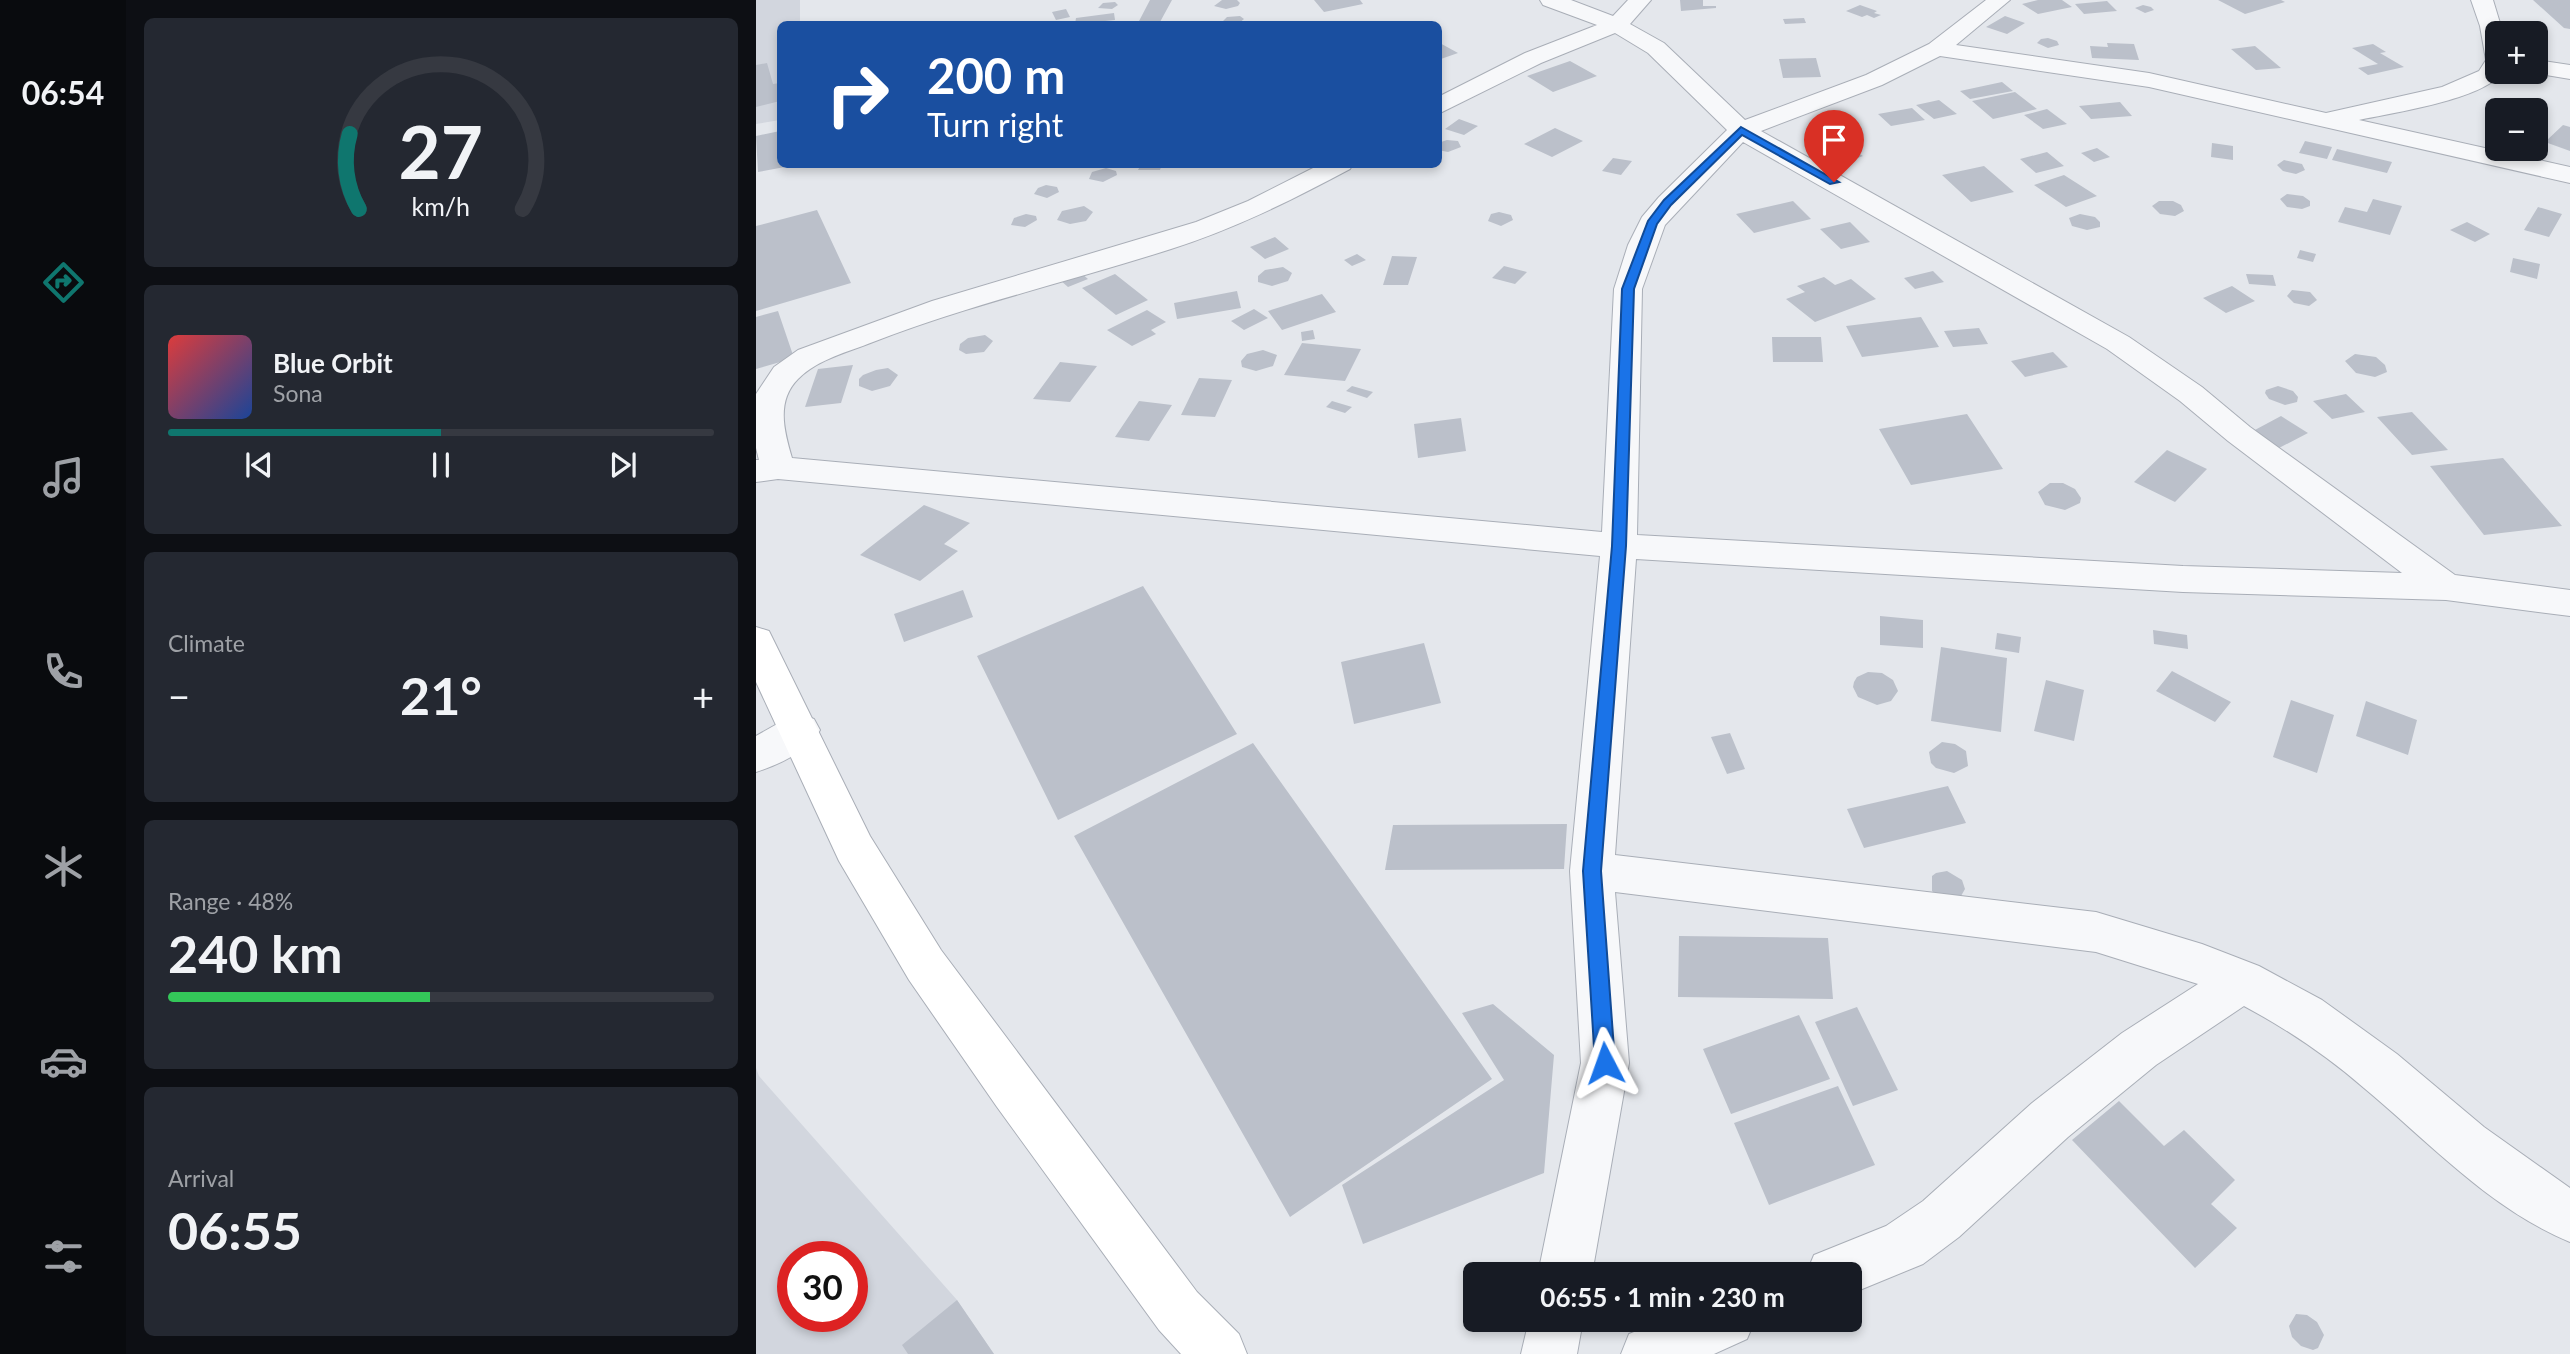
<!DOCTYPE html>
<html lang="en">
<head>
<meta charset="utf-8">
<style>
	body { margin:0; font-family:Lato,sans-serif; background:#242831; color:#f1f3f6; height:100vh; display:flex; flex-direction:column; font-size:26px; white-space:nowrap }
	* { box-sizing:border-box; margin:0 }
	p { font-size:23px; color:#9ea1a6 }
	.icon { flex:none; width:38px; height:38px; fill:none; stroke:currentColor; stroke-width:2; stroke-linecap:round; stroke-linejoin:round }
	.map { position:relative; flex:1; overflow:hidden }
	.side { display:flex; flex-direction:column; gap:18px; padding:18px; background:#0d0f14; width:630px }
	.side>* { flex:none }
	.banner { position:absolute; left:21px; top:21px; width:665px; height:147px; border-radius:10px; box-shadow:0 4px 10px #0003; background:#1a4fa0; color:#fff; overflow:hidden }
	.fabs { position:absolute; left:1729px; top:21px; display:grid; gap:14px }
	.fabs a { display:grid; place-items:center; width:63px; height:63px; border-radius:10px; background:#171b24; box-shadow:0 4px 10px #0003; font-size:35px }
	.speed { position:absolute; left:21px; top:1241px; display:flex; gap:14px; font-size:35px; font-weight:700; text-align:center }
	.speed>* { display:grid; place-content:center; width:91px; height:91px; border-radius:50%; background:#171b24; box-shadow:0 4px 10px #0003; line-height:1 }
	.speed .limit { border:10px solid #d22; background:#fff; color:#111 }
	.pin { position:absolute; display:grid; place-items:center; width:60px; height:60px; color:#fff; margin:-72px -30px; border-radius:50% 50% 50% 0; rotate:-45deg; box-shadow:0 0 7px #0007 }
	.pin .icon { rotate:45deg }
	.me { position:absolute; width:77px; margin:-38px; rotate:356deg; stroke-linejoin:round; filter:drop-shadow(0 0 5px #0008) }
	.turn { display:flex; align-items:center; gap:24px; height:147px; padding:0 35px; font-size:32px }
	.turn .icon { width:91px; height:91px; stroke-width:2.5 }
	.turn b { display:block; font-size:49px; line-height:60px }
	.big { font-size:52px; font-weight:700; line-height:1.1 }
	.side .widget { flex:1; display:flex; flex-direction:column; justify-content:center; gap:10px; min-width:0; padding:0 24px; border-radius:10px; background:#242831 }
	.side .dial { align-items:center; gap:0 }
	.dial svg { height:182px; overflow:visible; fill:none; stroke:#363941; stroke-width:7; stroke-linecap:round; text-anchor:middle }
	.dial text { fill:#f1f3f6; stroke:none }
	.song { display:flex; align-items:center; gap:21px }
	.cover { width:84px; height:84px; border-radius:10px; background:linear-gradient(135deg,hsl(0 70% 55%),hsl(220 70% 35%)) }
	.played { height:7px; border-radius:4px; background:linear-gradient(90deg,#0f766e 50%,#363941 50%) }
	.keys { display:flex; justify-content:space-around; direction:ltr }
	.heat { display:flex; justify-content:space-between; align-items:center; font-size:38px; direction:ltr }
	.charge { height:10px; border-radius:5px; background:linear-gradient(90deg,#34c759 48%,#363941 0) }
	.trip { position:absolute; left:707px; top:1262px; width:399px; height:70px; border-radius:10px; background:#171b24; box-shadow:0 4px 10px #0003; font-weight:700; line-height:70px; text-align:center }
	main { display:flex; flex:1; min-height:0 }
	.tabs { display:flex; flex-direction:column; width:126px; justify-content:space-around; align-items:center; background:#090b0e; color:#9ea1a6 }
	.tabs .icon { width:49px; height:49px }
	.tabs .active { color:#0f766e }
	.tabs b { font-size:32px; color:#f1f3f6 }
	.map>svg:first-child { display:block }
	.built { fill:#d2d6de; fill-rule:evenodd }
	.building { fill:#bbc0ca }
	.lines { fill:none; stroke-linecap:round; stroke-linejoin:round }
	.street-casing { stroke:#a9aeb7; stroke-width:2 }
	.secondary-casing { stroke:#a9aeb7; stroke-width:2 }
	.street { fill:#f7f8fa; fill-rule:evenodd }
	.secondary { fill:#fff; fill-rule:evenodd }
	.route { fill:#1a73e8; stroke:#114b97; stroke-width:2 }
</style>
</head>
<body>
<main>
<nav class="tabs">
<b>06:54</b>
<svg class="icon active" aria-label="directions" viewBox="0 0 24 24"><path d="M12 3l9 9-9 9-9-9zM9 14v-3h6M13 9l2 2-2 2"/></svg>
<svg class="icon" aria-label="music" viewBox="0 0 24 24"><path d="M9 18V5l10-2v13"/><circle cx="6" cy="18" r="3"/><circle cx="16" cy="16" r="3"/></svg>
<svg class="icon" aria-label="phone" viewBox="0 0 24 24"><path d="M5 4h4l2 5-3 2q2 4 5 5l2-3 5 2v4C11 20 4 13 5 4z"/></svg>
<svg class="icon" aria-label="climate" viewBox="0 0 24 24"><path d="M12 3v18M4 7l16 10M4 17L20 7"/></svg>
<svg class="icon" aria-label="car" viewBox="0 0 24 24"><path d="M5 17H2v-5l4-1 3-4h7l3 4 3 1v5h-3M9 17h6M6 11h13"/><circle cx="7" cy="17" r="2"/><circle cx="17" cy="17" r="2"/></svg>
<svg class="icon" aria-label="filters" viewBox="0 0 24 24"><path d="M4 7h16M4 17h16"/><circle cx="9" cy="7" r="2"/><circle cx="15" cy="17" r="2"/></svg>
</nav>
<section class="side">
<div class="widget dial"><svg viewBox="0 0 100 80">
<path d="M14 69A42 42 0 1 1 86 69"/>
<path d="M14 69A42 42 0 0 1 10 36" stroke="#0f766e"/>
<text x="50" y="56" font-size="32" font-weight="700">27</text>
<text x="50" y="72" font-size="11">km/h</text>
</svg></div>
<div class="widget">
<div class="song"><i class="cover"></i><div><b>Blue Orbit</b><p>Sona</p></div></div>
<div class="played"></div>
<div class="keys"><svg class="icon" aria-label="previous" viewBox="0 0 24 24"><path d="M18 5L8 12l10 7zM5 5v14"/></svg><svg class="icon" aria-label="pause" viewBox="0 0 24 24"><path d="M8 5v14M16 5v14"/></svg><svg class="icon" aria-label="next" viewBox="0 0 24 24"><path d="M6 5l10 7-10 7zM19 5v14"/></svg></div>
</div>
<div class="widget"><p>Climate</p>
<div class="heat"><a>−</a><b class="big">21°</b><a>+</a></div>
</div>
<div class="widget"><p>Range · 48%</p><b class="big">240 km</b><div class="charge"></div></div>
<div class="widget"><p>Arrival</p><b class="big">06:55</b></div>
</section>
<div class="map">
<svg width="1814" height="1354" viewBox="0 0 1814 1354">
	<rect width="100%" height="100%" fill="#e4e7ec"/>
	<path class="built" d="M0 0H44V24H24V120L0 124Z
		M0 1068 3 1076 201 1300 238 1354H0ZM37 1256H96V1316H37Z"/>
	<path class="building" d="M394 0H416L404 22 382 23Z
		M466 0H481L484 3 482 6 470 9 458 6Z
		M558 0H604L607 4 568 12Z
		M924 0H947V6H960V8L925 11Z
		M1282 0H1306L1316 7 1282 14 1266 4Z
		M1462 0H1525L1529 2 1489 14Z
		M1777 0H1814V29L1808 28Z
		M1351 1 1361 11 1328 14 1319 4Z
		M359 2 362 5 356 9 342 8 347 3Z
		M1104 5 1121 11 1118 13 1125 15 1118 18 1111 15 1106 17 1090 11Z
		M1387 5 1395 7 1398 10 1389 13 1379 8Z
		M310 9 314 17 300 20 296 12Z
		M358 13 359 20 319 24 320 18Z
		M484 16 488 19 482 24 466 22 471 17Z
		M1249 16 1269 23 1251 34 1230 27Z
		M1048 18 1050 23 1029 24 1027 19Z
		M1292 38 1301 41 1303 45 1292 48 1281 43 1285 39Z
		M682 42 702 53 682 60Z
		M1351 43 1378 44 1383 60 1336 58 1334 46 1352 47Z
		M1617 44 1630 52 1624 53 1648 67 1612 75 1602 68 1622 64 1596 48Z
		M1499 46 1525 68 1500 70 1475 49Z
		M1060 58 1065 77 1027 78 1023 59Z
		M814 61 841 76 797 92 771 76Z
		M11 63 17 84 24 83V101L0 107V65Z
		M1246 82 1257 91 1214 99 1204 91Z
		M1259 92 1281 109 1237 119 1216 101Z
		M1183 100 1201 114 1178 119 1160 105Z
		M1364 102 1376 116 1335 119 1323 106Z
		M1156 108 1169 120 1135 126 1122 114Z
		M1291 109 1311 124 1287 129 1268 115Z
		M703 119 722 126 708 135 689 129Z
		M1807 125 1814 127V151L1789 142Z
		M799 128 827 141 796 157 768 144Z
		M24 131V164L34 166 2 172 0 136Z
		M691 140 702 141 705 147 692 152 682 150V143Z
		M1083 141 1107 156 1082 165 1058 149Z
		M1549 141 1576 147 1571 159 1543 153Z
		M1456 143 1477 146V160L1455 157Z
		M1341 148 1354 157 1338 162 1325 153Z
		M1581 149 1636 162 1631 173 1576 160Z
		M1291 152 1308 166 1280 173 1264 159Z
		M857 158 876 161 865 175 846 171Z
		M1528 160 1546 164 1549 170 1540 174 1527 171 1521 165Z
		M385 164H406L404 170H382Z
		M1228 166 1258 192 1215 202 1186 175Z
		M350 168 360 171 361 175 347 182 333 179 336 172Z
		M1308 175 1341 196 1310 207 1278 185Z
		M290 185 301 187 303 192 291 198 278 194 282 188Z
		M1531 194 1547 196 1554 201V206L1546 209 1531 207 1524 199Z
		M1617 199 1646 206 1634 235 1582 222 1589 207 1611 212Z
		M1037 201 1055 219 998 233 980 214Z
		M1403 201H1417L1425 205 1428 211 1419 216 1404 214 1396 206Z
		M328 206 337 212 330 221 314 224 301 220 306 211Z
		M1782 207 1806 214 1793 237 1768 230Z
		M61 210 95 283 0 311V226Z
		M743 212 755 215 757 220 745 226 732 221 735 214Z
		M270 214 280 216 281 220 269 227 255 225 258 218Z
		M1324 214 1339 217 1344 222V227L1331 230 1316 226 1313 218Z
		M1094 222 1114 242 1085 249 1064 229Z
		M1711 222 1734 234 1719 242 1694 230Z
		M519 237 533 249 509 259 494 247Z
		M1544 250 1560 254 1557 262 1541 258Z
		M601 254 610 260 596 266 588 260Z
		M636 256 661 257 652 285H627Z
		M1757 258 1784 264 1781 279 1754 272Z
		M748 266 771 272 759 284 736 278Z
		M527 267 536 273 532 281 516 286 502 282V276L509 270Z
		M1177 271 1188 282 1159 289 1148 278Z
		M324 272 332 279 312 287 304 280Z
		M359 274 392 300 360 315 326 288Z
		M1490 274 1517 275 1520 286 1493 284Z
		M1068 277 1079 285 1095 279 1120 299 1059 322 1030 299 1049 292 1041 286Z
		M1476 286 1499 301 1470 313 1447 298Z
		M1536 290 1554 292 1561 300 1553 306 1538 303 1531 296Z
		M481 291 485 308 421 319 418 303Z
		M566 294 580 312 526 330 512 311Z
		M498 309 512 318 488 330 475 321Z
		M391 310 410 322 395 330 400 334 376 346 351 330Z
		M22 311 38 358 0 369V317Z
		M1165 317 1183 347 1106 357 1090 326Z
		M1223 328 1232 344 1197 347 1188 331Z
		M557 330 559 339 546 341 545 332Z
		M229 335 237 341 228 352 210 354 203 350 204 344 212 338Z
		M1016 337H1065L1067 362H1017Z
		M546 343 605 349 589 381 528 375Z
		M507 350 521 355 517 366 500 371 486 367 485 361 491 354Z
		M1297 352 1312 367 1269 377 1255 361Z
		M1599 354 1620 357 1629 365 1631 372 1619 377 1600 373 1589 361Z
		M304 362 341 366 314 402 277 399Z
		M97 365 85 403 49 407 62 369Z
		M132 368 142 375 134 386 116 391 103 386V379L107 375 120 370Z
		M443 378 476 380 459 417 425 415Z
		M596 386 617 392 611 398 590 391Z
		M1522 386 1537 391 1542 397 1541 402 1529 405 1513 399 1509 393 1510 390Z
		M1590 394 1609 412 1576 419 1557 401Z
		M383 401 416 405 393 441 359 437Z
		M576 401 596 407 589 413 570 407Z
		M1656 412 1692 450 1656 455 1621 417Z
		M1211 414 1247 469 1155 485 1123 429Z
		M1525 416 1552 433 1523 448 1497 431Z
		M705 418 710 451 662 458 658 424Z
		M1411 450 1451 469 1419 502 1378 482Z
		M1747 458 1806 526 1728 535 1674 466Z
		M1294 483H1307L1319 489 1325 498 1324 503 1309 510 1289 505 1282 492Z
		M168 505 214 523 188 544 202 551 164 581 104 555Z
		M387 586 481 734 302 820 221 656Z
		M207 590 217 617 148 642 138 614Z
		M1124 616 1167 620V648L1124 645Z
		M1397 630 1431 635 1432 649 1398 644Z
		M1241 633 1265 637 1263 653 1239 649Z
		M668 643 685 703 598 724 585 662Z
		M1185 647 1251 658 1245 732 1175 721Z
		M1416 671 1475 702 1459 722 1400 691Z
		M1112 672 1126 673 1137 680 1142 691 1135 701 1121 705 1102 697 1097 687 1098 682 1101 677Z
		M1290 680 1328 690 1318 741 1278 731Z
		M1535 700 1578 715 1561 773 1517 757Z
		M1610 701 1661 720 1652 755 1600 736Z
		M974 733 989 769 971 774 955 737Z
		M1186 742 1199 744 1210 751 1212 766 1198 773 1180 768 1175 763 1173 752Z
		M497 743 736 1079 534 1217 318 836Z
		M1192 786 1210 823 1108 848 1091 809Z
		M811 824 808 869 629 870 637 825Z
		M1191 871 1206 880 1209 889 1205 896 1185 899 1176 891V876L1180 873Z
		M923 936 1072 938 1077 999 922 997Z
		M737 1004 798 1055 788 1173 607 1244 586 1185 748 1080 706 1013Z
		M1101 1007 1142 1090 1097 1106 1059 1022Z
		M1043 1015 1074 1079 975 1114 947 1049Z
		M1082 1086 1119 1165 1013 1205 978 1123Z
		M1363 1101 1408 1146 1428 1130 1479 1180 1455 1204 1481 1228 1439 1268 1316 1140Z
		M201 1300 238 1354H152L146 1345Z
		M1540 1314 1551 1315 1561 1322 1568 1335 1562 1348 1557 1350 1545 1346 1536 1337 1533 1326Z"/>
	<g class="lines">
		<g class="street-casing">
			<path id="street" d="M784 0H815L857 16 872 0H895L874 24 908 43 989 120 1110 75 1173 44 1230 0H1254L1200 45 1393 73 1570 113 1686 87 1723 71 1730 60 1724 26 1715 0H1737L1747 33H1741V72H1746C1730 99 1636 113 1603 120L1814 167V183L1393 87 1184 56 1126 85 1005 131 1373 337 1446 387 1494 427 1699 575 1814 590V616L1690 600 1427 592 880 559 859 855 1340 912 1446 944 1503 966 1566 1000 1641 1054 1728 1127 1814 1188V1242C1734 1209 1673 1142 1608 1088 1571 1056 1531 1029 1488 1006L1400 1065 1312 1137 1203 1237 1167 1264 1094 1294V1274H1050L1058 1255 1130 1226 1167 1201 1276 1103 1366 1033 1442 984 1340 952 859 892 873 1063 836 1274H782L825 1063 814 871 844 556 22 479 0 482V460H3L0 448V394L18 367 42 350 176 301 440 222 492 201 565 164H597L594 169C536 200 478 229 415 249 316 281 215 304 117 342 92 352 62 359 42 379 20 401 28 431 36 458L846 532 858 289 872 245 886 217 903 197 971 130 892 53 859 33 785 63 682 114V97L769 53 841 25 787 5ZM987 142 1351 349 1424 401 1472 441 1646 573 1427 566 881 535 886 289 909 225Z
				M1780 60 1814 65V79L1772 72H1780Z
				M44 714 58 719 64 730C53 751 22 765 0 772V736L30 719Z
				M773 1320H827L821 1354H765Z
				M908 1320H999L991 1339 958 1354H865L873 1334Z"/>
		</g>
		<g class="secondary-casing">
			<path id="secondary" d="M0 627 13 631 114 836 185 950 441 1292 483 1334 491 1354H425L403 1330 241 1107 153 980 83 861 0 682Z"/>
		</g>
		<use href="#street" class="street"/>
		<use href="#secondary" class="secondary"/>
	</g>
	<path class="route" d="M985 127 1083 182 1074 184 986 135 915 205 901 224 878 289 870 546 845 871 859 1063 856 1069 849 1072 842 1069 839 1063 827 871 856 546 866 289 892 221 908 200Z"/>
</svg>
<div class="fabs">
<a>+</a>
<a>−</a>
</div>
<div class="speed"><div class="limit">30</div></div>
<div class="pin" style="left:1078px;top:182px;background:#d93025"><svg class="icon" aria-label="arrive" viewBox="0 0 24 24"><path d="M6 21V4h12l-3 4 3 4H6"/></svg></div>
<svg class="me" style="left:849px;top:1063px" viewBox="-20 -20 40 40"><path d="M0-17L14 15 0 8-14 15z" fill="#1a73e8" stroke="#fff" stroke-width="4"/></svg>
<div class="trip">06:55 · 1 min · 230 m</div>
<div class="banner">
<div class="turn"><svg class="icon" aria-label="right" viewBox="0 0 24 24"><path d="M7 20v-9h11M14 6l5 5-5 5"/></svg><div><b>200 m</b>Turn right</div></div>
</div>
</div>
</main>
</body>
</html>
